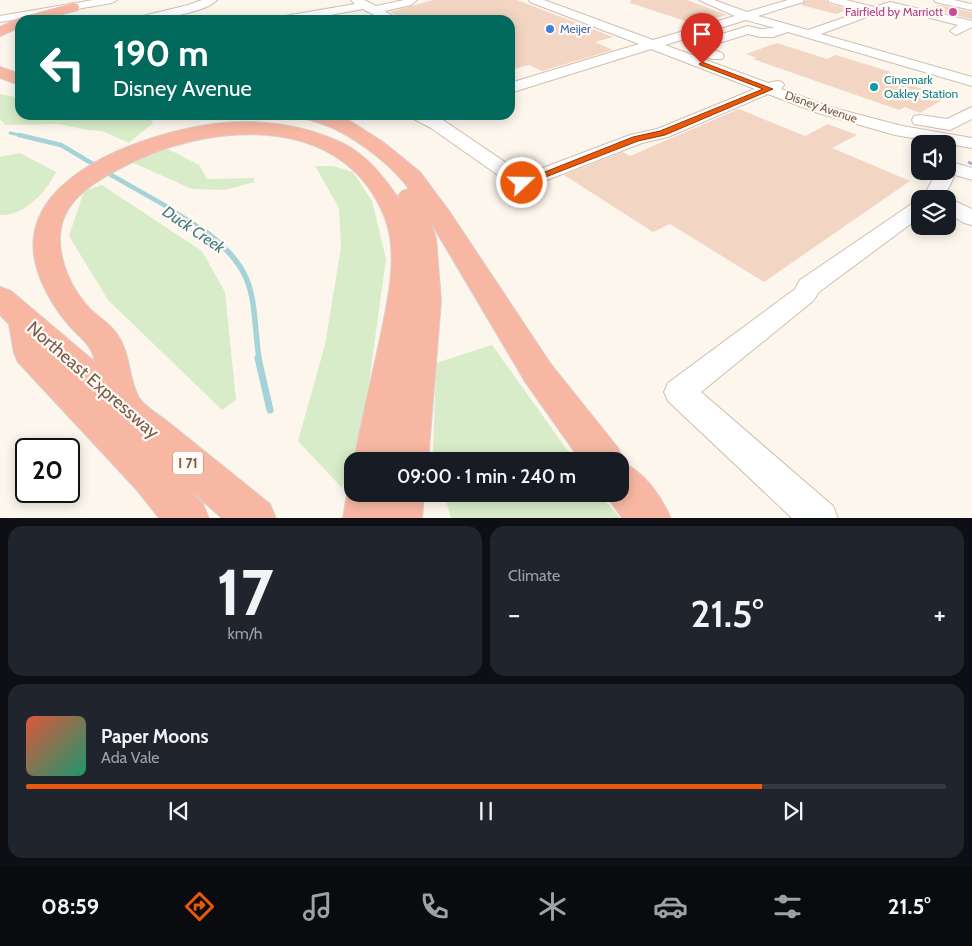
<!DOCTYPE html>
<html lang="en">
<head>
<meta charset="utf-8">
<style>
	body { margin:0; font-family:Cabin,sans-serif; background:#20242c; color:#f1f3f6; height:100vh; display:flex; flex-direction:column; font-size:19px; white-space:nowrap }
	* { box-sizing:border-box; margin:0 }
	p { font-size:16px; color:#9ea1a6 }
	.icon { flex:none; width:28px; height:28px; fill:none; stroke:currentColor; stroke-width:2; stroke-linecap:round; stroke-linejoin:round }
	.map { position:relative; height:518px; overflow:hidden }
	.side { display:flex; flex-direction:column; gap:8px; padding:8px; background:#0d0f14; flex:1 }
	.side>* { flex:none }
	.hud { position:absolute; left:15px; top:15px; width:500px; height:105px; border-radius:15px; box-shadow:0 2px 12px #0003; background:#00695c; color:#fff; overflow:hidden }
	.fabs { position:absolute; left:911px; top:135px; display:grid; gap:10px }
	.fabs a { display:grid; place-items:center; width:45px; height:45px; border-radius:10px; background:#171b24; box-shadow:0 2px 12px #0003; font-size:25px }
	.speed { position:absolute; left:15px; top:438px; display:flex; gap:10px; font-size:25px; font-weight:700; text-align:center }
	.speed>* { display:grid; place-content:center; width:65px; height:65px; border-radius:50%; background:#171b24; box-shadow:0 2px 12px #0003; line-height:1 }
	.speed .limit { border:2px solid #111; border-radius:8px; background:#fff; color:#111 }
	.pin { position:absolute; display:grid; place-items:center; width:42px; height:42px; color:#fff; margin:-51px -21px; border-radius:50% 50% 50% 0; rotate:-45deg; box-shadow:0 0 5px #0007 }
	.pin .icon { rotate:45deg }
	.me { position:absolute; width:55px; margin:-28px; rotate:69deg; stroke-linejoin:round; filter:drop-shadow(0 0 4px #0008) }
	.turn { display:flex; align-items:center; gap:18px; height:105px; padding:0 15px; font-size:22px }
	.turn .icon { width:65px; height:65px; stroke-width:2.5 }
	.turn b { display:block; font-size:35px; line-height:42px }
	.big { font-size:38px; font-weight:600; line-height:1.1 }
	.side .card { flex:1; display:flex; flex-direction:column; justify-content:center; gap:8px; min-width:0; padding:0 18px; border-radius:15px; background:#20242c }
	.side .dial { align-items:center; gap:0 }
	.dial b { font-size:65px; line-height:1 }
	.song { display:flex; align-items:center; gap:15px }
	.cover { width:60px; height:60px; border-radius:8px; background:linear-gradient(135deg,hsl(10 70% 55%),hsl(160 70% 35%)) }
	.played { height:5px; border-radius:2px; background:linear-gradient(90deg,#ea580c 80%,#363941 80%) }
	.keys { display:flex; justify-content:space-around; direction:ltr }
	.heat { display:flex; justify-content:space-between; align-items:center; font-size:28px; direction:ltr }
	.side .tiles { flex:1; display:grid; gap:8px; grid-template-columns:1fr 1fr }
	.card:last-child { grid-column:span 2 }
	.trip { position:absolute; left:344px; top:452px; width:285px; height:50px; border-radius:15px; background:#171b24; box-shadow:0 2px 12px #0003; font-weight:600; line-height:50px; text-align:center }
	.dock { display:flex; height:80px; justify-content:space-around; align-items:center; background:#090b0e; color:#9ea1a6 }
	.dock .icon { width:35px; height:35px }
	.dock .selected { color:#ea580c }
	.dock b { font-size:22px; color:#f1f3f6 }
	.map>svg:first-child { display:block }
	.green { fill:#d8ecc9 }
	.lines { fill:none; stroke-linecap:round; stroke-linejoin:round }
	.stream-far3 { stroke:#a5d3da; stroke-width:3 }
	.stream-far2 { stroke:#a5d3da; stroke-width:4.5 }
	.stream-far1 { stroke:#a5d3da; stroke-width:5.5 }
	.stream { stroke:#a5d3da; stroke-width:7 }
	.building { fill:#f3d5c3 }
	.minor-casing { stroke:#d1beb0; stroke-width:2 }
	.highway-casing { stroke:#dad1cd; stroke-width:2 }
	.minor { fill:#fff; fill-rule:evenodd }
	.highway { fill:#f7b7a3; fill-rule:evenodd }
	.rail { stroke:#b9a8c9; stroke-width:3; stroke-dasharray:6 4.5; stroke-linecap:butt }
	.route { fill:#ea580c; stroke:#983908 }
	.hotel-dot { fill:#d1479c; stroke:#fffaf3; stroke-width:2 }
	.shop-dot { fill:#3f7fe0; stroke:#fffaf3; stroke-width:2 }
	.culture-dot { fill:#0f9aa8; stroke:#fffaf3; stroke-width:2 }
	.labels { text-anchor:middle; stroke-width:4.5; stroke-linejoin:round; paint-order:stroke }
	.far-hotel-label { font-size:12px; fill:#b23c85; stroke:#fffaf3; text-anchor:end }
	.far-shop-label { font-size:12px; fill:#366cbe; stroke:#fffaf3; text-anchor:start }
	.far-culture-label { font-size:12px; fill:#0d838f; stroke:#fffaf3; text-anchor:start }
	.far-street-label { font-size:12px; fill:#7a5c4d; stroke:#fffaf3 }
	.shield { fill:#fffaf3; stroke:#a28b7f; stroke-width:1 }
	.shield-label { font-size:14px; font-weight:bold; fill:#7a5c4d }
	.water-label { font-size:16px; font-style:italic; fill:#437c86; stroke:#fffaf3 }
	.near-street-label { font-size:18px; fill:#7a5c4d; stroke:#fffaf3 }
</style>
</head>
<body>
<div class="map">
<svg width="972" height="519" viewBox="0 0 972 519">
	<rect width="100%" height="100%" fill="#fdf6ec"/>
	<path class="green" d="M0 94 20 98V115H149L153 123 129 143 102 131 88 130 59 124 5 125 0 119Z
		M168 149 199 165 207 179 254 178V182L225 190 192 189 129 161Z
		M20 153 56 172C46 192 25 216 0 215V157Z
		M315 166H333L353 172 372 201 386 259 361 441 342 488 298 441 325 345 341 247 339 208Z
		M102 185 202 251 225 292 236 400 222 410 108 300 69 236 84 191Z
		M492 345 575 461H435L433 455 436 363Z
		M444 494H599L620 518H451Z"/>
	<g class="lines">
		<path class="stream-far3" d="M10 133 25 136"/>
		<path class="stream-far2" d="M19 135 61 145 98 167
			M106 172 164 205 209 234"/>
		<path class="stream-far1" d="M207 233C260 273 251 300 259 359"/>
		<path class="stream" d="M258 358 270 410"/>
	</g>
	<path class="building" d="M433 0H517L613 37 595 42 613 50 542 71 529 65 510 70V20H403L390 12Z
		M631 0H687L727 15 695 24 630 3Z
		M806 0H826L829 4 849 9 836 14 801 5Z
		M940 5 972 12V19L929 9Z
		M777 43 827 59 836 55 891 72 882 76 947 97 920 113 905 107 899 110 753 59 757 58 746 54Z
		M739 109 805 136 828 124 857 135 832 148 910 181 764 282 670 224 653 232 564 175 623 152 630 156Z"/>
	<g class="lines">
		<g class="minor-casing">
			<path id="minor" d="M93 0H117L112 3 0 22V16Z
				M202 0H217C204 14 153 20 133 20L135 18 188 5Z
				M351 0H364L376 6 404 0H417L411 5 385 11 398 20H383L363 9 303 20H279L285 16 355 4Z
				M529 0H544L653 40 735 16 699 0H714L747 12 788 0H804L803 2 758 16 808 30 863 11 829 2 828 0H846L874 7 890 2 972 21V27L956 35 950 31 958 25 891 8 821 34 972 77V86L788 32 773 37H760L748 34 706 47 722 53 724 56 722 59H712L689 50 687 47 689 44 748 26 760 29 775 28 746 20 665 45 768 83 777 81 782 82 784 85 781 89 830 107 902 126 972 138V148L895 135 818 113 768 94 668 137 642 143 529 187 522 189 515 187 431 128 412 118 410 115H431L443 120 524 175 630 135 657 129 755 89 651 49 510 93V83L639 44 530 2Z
				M934 0H954L972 4V10L935 2Z
				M972 107V119L950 130 914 124 912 120 914 116 920 115 947 119Z
				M948 161 972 168V180L952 174 954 177 943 199H922L934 177 930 171H948Z
				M948 198 972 209V225L964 223 948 213V199H944Z
				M920 201V217L819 292 813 301 701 392 833 506 838 519H793L668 401 664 392 668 383 795 289 800 280 913 203Z"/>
		</g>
		<g class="highway-casing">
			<path id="highway" d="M73 3 78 4 79 7 78 10 41 20H20V27L0 36V27L21 17Z
				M0 67 20 74V85L0 78Z
				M304 115H333L350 121 383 142 420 172 449 211 550 363 618 448 624 461 623 463C644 472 662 497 671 519H623L605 494H620V461H581L526 383 430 221 436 238 441 301 428 461H354C361 423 370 385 378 348 386 309 400 257 385 218 343 109 203 122 119 169 91 184 61 202 60 237 59 263 73 292 91 310 100 318 110 324 117 334 131 355 128 376 138 396 142 405 159 415 168 422 202 449 236 477 270 504L276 519H223L188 488 203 504 209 519H160L136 489 18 362 14 353 9 324 0 315V287L11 291 95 362C91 342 79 338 67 323 49 301 30 267 34 237 42 161 181 121 245 122 277 122 310 128 340 142 366 154 383 176 399 199L398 196 402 191 409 189C394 167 361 142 337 130 328 125 317 122 307 119Z
				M352 482V494H424L422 519H343L347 494Z"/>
		</g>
		<use href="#minor" class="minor"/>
		<use href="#highway" class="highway"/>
		<path class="rail" d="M968 162 972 164"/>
	</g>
	<path class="route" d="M702 62 773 89 665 135 638 141 525 185H519L517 183 633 137 660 131 763 89 700 65 699 64Z"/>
	<circle class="hotel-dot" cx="953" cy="12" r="5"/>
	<circle class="shop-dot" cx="550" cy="29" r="5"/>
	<circle class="culture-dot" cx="874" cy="87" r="5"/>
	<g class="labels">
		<g class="far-hotel-label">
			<text x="943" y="16">Fairfield by Marriott</text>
		</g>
		<g class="far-shop-label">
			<text x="560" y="33">Meijer</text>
		</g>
		<g class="far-culture-label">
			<text x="884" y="84">Cinemark<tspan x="884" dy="14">Oakley Station</tspan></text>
		</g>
		<g class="far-street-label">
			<text transform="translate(821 107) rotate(19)" y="4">Disney Avenue</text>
		</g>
		<rect class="shield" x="173" y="451.5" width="30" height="23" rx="4"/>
		<g class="shield-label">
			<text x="188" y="468">I 71</text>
		</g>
		<g class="water-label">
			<text transform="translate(194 229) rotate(34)" y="6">Duck Creek</text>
		</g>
		<g class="near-street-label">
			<text transform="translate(93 380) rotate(41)" y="6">Northeast Expressway</text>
		</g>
	</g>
</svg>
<div class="fabs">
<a><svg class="icon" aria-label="sound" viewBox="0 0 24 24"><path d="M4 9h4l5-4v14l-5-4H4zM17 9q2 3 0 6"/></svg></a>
<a><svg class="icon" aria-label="layers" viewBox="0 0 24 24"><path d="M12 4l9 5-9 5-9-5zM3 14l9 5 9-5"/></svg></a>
</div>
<div class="speed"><div class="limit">20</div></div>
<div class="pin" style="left:702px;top:64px;background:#d93025"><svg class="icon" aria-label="arrive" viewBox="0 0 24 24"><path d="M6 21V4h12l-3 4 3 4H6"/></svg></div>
<svg class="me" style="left:522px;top:183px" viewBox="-20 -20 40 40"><circle r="17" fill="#ea580c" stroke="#fff" stroke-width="3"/><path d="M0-11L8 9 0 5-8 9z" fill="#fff"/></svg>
<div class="trip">09:00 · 1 min · 240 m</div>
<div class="hud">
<div class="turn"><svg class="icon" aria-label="left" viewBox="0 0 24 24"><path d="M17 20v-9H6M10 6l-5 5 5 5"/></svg><div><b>190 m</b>Disney Avenue</div></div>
</div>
</div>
<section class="side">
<div class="tiles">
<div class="card dial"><b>17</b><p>km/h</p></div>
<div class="card"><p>Climate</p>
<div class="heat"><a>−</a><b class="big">21.5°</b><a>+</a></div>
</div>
<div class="card">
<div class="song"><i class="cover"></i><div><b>Paper Moons</b><p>Ada Vale</p></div></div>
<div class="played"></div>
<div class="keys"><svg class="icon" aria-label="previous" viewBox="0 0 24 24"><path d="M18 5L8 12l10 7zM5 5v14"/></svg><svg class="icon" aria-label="pause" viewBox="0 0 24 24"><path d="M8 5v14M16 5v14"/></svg><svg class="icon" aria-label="next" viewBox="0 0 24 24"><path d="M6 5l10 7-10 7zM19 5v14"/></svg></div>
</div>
</div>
</section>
<nav class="dock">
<b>08:59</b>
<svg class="icon selected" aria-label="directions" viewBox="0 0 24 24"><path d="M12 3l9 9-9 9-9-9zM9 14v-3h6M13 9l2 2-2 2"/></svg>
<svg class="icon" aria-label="music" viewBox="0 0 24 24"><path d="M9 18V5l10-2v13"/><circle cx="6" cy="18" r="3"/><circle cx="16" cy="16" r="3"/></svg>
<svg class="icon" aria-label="phone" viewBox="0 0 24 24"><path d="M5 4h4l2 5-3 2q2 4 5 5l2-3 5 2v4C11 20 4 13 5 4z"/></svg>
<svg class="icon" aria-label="climate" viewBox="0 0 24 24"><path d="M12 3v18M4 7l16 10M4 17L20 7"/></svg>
<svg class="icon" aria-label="car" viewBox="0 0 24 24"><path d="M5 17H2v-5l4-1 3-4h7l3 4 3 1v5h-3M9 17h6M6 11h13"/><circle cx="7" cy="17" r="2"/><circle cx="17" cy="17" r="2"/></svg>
<svg class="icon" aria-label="filters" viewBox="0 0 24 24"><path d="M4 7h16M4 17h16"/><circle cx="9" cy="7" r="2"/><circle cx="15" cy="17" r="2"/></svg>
<b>21.5°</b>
</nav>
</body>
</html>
